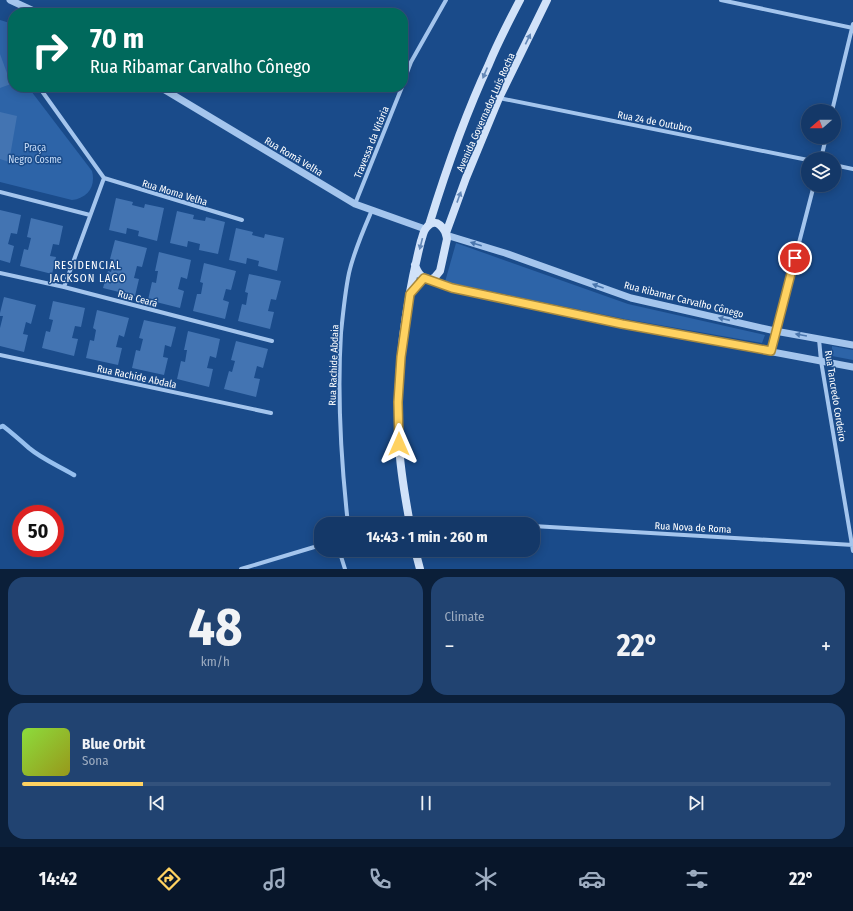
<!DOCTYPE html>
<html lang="en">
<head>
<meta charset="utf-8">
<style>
	body { margin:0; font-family:"Fira Sans Condensed",sans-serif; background:#214371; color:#f1f3f6; height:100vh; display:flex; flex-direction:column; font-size:15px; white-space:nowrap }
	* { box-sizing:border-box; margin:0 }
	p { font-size:13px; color:#9dacc0 }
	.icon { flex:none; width:22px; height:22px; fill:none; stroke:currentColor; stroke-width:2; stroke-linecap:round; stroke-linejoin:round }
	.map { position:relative; height:569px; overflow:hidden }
	.drawer { display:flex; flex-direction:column; gap:8px; padding:8px; background:#0b1f39; flex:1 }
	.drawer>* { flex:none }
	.banner { position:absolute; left:8px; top:8px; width:400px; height:84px; border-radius:16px; box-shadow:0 2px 10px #0003,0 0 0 1px #33527c; background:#00695c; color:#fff; overflow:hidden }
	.needle { width:26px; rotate:250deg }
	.buttons { position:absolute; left:801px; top:104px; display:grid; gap:8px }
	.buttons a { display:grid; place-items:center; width:40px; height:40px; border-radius:50%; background:#143868; box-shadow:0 2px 10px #0003,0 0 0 1px #33527c; font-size:20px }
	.speed { position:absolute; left:12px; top:505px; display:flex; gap:8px; font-size:20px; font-weight:700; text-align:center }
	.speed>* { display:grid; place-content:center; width:52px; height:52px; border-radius:50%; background:#143868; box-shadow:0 2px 10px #0003,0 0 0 1px #33527c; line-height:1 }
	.speed .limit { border:6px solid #d22; background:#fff; color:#111 }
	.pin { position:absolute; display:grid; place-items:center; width:34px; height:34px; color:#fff; margin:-17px; border:2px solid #fff; border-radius:50%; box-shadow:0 1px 4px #0007 }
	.me { position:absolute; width:44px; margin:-22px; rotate:0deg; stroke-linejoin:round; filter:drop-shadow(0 0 3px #0008) }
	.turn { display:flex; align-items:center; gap:14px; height:84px; padding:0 16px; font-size:18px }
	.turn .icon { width:52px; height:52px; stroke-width:2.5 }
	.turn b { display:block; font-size:28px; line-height:34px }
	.big { font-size:30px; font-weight:700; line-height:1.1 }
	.drawer .widget { flex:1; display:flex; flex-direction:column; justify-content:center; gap:6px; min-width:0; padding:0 14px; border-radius:16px; background:#214371 }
	.drawer .dial { align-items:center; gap:0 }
	.dial b { font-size:52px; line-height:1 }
	.song { display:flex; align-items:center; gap:12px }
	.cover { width:48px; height:48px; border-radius:6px; background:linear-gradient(135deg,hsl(90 70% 55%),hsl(60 70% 35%)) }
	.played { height:4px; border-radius:2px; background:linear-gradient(90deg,#ffd261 15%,#33527c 15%) }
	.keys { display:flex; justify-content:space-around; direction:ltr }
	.heat { display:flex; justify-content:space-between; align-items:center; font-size:22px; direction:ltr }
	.drawer .tiles { flex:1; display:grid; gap:8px; grid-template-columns:1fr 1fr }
	.widget:last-child { grid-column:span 2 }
	.trip { position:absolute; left:314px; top:517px; width:226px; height:40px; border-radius:16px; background:#143868; box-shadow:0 2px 10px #0003,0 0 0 1px #33527c; font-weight:700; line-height:40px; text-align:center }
	.tab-bar { display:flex; height:64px; justify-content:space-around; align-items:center; background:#08162a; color:#9dacc0 }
	.tab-bar .icon { width:28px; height:28px }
	.tab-bar .selected { color:#ffd261 }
	.tab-bar b { font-size:18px; color:#f1f3f6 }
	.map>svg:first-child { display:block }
	.green { fill:#2d64a8 }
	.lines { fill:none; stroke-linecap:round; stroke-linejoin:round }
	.stream { stroke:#97c0ef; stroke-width:4.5 }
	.building { fill:#4374b2 }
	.minor { stroke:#a4c5ed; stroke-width:4 }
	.tertiary { stroke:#a4c5ed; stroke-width:7 }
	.secondary { stroke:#d1e2f9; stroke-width:8 }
	.oneway { fill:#6387b6 }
	.oneway2 { fill:#4a76ad }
	.route-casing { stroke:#a6883f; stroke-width:10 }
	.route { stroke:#ffd261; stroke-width:7 }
	.labels { text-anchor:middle; stroke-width:3; stroke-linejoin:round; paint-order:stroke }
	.street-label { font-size:10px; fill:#fff; stroke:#1a4b8a }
	.park-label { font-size:10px; fill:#cadff9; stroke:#1a4b8a }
	.neighbourhood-label { font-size:11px; letter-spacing:1px; fill:#fff; stroke:#1a4b8a }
</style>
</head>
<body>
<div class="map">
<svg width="853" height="569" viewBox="0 0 853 569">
	<rect width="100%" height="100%" fill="#1a4b8a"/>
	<path class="green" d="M0 20 13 24V87H28L92 171C96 186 88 198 72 200L0 182Z
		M456 243 628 304 765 335 762 343 625 319 445 282Z
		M832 346 853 350V360L832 356Z"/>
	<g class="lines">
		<path class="stream" d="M0 427 3 426C12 433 20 440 29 448 42 459 59 466 74 475"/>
	</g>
	<path class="building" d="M0 54 11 84 0 88Z
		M0 112 17 116 9 162 0 159Z
		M116 198 133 202 132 205 144 208 145 204 164 208 157 241 138 236 139 231 127 228 126 234 109 230Z
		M0 210 21 215 17 234 11 233 8 244 14 246 10 263 0 260Z
		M177 211 194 215 193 219 205 221 206 217 225 222 218 254 199 250 200 244 188 241 187 247 170 243Z
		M31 218 63 226 59 245 53 244 50 256 56 257 52 274 20 266 24 249 28 250 31 238 27 237Z
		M236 228 253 232 252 235 264 238 265 234 284 238 277 271 258 266 259 261 247 258 246 264 229 260Z
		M115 240 147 248 142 267 137 266 134 278 139 279 135 296 103 288 108 271 111 272 114 260 110 259Z
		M159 252 191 260 187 279 181 277 178 289 184 291 180 308 148 300 152 282 156 283 158 271H155Z
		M204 263 236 271 231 290 226 289 223 300 229 302 225 319 193 311 197 294H201L203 283 200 282Z
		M249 274 281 281 276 300 271 299 268 311 274 312 270 329 238 321 242 304 246 305 248 293 245 292Z
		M4 297 36 305 31 324 26 322 23 334 28 335 24 352 0 346V328L3 316H0V313Z
		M53 301 85 308 81 327 75 326 72 338 78 339 74 356 42 348 46 331 50 332 53 320 49 319Z
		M97 310 129 318 124 337 119 335 116 347 122 348 118 365 86 358 90 340 94 341 96 330 93 328Z
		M144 320 176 327 171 347 165 345 163 357 168 358 164 375 132 368 136 350 140 351 143 339 139 338Z
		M188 331 220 339 216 358 210 356 207 368 213 369 209 387 177 379 181 361 185 362 187 350H184Z
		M236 341 268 349 263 368 257 366 254 378 260 379 256 397 224 389 229 371 232 372 235 361 231 360Z"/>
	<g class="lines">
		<path class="minor" d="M721 0 853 28
			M403 83 411 62 446 0
			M39 87 104 178 242 220
			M499 98 808 160
			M832 111 853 24
			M821 159 826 137
			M834 165 853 169
			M0 192 90 215
			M355 204 402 87
			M0 273 64 287 272 341
			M64 287 104 178
			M819 339 821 361 853 551
			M771 351 814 185
			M0 355 271 413
			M348 524C341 461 337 397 341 333 343 313 345 292 349 273 354 251 363 231 372 210
			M391 524 409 519 501 524
			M533 526 853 545
			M339 550 345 569
			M241 569 321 545"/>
		<path class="tertiary" d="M10 0 38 13
			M160 87 355 204 425 229
			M446 235 505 253 631 298 775 331 853 345
			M428 279 452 288 622 324 853 367"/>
		<path class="secondary" d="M429 225C446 170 465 115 489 64 498 42 509 21 520 0
			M446 233 466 178 499 98 547 0
			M410 524C405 497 400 470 399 443 395 375 405 306 421 241 423 236 423 231 427 227 436 216 446 229 447 239L440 271 435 277 432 279C422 279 418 274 415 265
			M415 550 420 569"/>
	</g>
	<defs><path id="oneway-solid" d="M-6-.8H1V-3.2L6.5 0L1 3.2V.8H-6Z"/></defs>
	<g class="oneway">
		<use href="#oneway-solid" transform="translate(528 39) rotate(-64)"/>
		<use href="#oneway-solid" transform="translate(485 73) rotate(113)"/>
		<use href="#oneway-solid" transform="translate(459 197) rotate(-70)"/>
		<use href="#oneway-solid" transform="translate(421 244) rotate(104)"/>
	</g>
	<g class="oneway2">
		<use href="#oneway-solid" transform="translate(476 244) rotate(-163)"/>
		<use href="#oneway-solid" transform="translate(598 286) rotate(-160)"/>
		<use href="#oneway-solid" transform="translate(724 319) rotate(-167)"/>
		<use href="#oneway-solid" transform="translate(801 335) rotate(-170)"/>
	</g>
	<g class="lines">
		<g class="route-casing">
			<path id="route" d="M399 444 398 402 401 357 410 294 424 278 452 288 622 324 771 351 795 258"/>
		</g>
		<use href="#route" class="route"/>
	</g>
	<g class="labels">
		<g class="street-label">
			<text transform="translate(485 112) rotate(-66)" y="4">Avenida Governador Luís Rocha</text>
			<text transform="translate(655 121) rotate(11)" y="4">Rua 24 de Outubro</text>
			<text transform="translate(371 142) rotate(-68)" y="4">Travessa da Vitória</text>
			<text transform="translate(294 156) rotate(31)" y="4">Rua Romã Velha</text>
			<text transform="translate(175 192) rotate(17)" y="4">Rua Moma Velha</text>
			<text transform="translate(138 298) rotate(15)" y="4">Rua Ceará</text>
			<text transform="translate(684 299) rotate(14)" y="4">Rua Ribamar Carvalho Cônego</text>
			<text transform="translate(333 365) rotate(-88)" y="4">Rua Rachide Abdaia</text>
			<text transform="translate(137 376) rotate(12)" y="4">Rua Rachide Abdala</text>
			<text transform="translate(836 396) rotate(81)" y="4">Rua Tancredo Cordeiro</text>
			<text transform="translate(693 527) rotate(3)" y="4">Rua Nova de Roma</text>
		</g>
		<g class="park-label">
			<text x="35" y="151">Praça<tspan x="35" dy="12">Negro Cosme</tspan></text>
		</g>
		<g class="neighbourhood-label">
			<text x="88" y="269">RESIDENCIAL<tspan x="88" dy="13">JACKSON LAGO</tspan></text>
		</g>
	</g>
</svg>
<div class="buttons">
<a><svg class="needle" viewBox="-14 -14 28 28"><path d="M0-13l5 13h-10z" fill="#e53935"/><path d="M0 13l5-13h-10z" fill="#9dacc0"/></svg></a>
<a><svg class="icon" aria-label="layers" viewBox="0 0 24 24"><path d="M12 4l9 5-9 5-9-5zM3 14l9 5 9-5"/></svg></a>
</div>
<div class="speed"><div class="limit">50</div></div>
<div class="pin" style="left:795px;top:258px;background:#d93025"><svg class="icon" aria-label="arrive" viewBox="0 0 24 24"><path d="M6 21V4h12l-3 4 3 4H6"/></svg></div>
<svg class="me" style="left:399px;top:444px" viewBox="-20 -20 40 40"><path d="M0-17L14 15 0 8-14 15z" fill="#ffd261" stroke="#fff" stroke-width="4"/></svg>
<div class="trip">14:43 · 1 min · 260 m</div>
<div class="banner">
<div class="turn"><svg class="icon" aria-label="right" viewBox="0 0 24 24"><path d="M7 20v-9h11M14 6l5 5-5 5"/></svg><div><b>70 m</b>Rua Ribamar Carvalho Cônego</div></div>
</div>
</div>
<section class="drawer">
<div class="tiles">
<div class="widget dial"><b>48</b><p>km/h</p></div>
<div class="widget"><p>Climate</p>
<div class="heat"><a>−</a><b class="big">22°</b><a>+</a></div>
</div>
<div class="widget">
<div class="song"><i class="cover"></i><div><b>Blue Orbit</b><p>Sona</p></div></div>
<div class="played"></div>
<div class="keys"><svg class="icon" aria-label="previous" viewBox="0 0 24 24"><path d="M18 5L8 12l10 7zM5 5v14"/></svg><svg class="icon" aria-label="pause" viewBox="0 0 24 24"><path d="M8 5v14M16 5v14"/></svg><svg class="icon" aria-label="next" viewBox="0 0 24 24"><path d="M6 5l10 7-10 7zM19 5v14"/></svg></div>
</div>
</div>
</section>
<nav class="tab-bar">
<b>14:42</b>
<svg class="icon selected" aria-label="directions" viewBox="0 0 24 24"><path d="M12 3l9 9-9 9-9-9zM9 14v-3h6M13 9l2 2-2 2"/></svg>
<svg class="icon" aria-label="music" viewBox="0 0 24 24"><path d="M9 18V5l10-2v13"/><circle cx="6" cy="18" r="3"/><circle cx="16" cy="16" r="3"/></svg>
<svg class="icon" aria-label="phone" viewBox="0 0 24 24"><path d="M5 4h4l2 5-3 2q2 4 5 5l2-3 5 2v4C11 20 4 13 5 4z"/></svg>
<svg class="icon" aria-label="climate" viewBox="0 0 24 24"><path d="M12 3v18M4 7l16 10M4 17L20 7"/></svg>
<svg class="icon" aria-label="car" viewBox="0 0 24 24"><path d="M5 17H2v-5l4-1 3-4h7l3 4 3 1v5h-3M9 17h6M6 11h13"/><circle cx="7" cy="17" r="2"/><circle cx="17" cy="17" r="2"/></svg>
<svg class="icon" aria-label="filters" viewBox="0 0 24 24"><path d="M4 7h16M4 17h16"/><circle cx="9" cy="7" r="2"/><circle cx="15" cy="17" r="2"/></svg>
<b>22°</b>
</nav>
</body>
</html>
